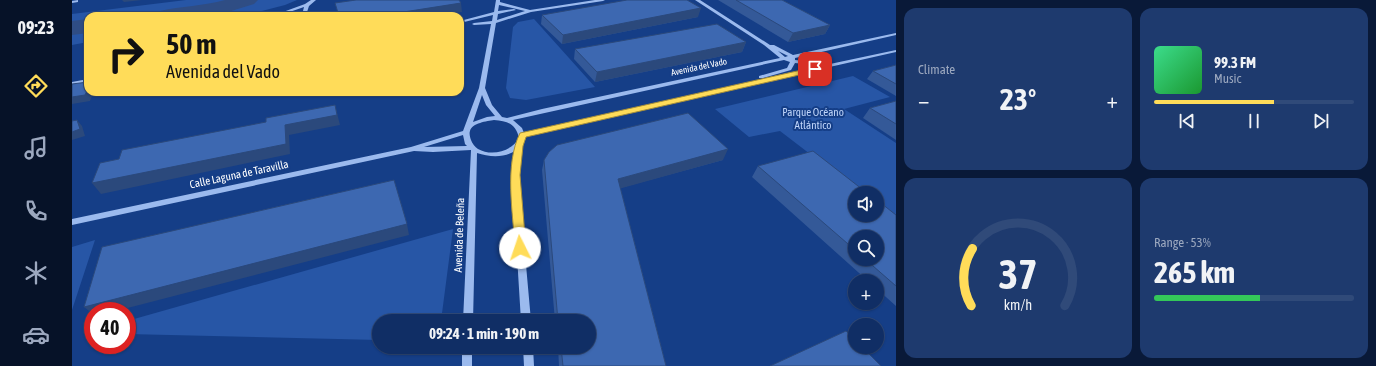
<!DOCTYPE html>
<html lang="en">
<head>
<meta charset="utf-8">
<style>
	body { margin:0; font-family:"Asap Condensed",sans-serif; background:#1e3a6e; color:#f1f3f6; height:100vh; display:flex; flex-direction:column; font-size:15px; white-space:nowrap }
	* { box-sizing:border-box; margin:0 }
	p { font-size:13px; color:#9ca8bf }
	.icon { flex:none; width:22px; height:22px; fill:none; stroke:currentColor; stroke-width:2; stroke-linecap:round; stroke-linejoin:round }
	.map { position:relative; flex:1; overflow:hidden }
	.drawer { display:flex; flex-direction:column; gap:8px; padding:8px; background:#091938; width:480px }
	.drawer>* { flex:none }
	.hud { position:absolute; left:12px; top:12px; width:380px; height:84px; border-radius:12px; box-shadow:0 1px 3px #0004,0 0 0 1px #304a79; background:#ffdc59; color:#111; overflow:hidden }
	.buttons { position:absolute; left:776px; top:186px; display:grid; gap:8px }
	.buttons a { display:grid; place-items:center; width:36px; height:36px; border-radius:50%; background:#102e65; box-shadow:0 1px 3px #0004,0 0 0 1px #304a79; font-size:20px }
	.speed { position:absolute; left:12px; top:302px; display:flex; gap:8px; font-size:20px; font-weight:700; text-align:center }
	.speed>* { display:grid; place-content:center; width:52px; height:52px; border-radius:50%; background:#102e65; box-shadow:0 1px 3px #0004,0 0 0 1px #304a79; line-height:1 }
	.speed .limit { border:6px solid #d22; background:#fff; color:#111 }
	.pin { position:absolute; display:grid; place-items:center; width:34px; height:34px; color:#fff; margin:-17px; border-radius:8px; box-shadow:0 2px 6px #0006 }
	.me { position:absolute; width:44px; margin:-22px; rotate:356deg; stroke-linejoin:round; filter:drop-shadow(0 0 3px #0008) }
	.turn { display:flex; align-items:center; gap:14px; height:84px; padding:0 16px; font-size:18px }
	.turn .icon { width:52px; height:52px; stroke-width:2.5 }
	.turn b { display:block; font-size:28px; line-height:34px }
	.big { font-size:30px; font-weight:700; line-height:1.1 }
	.drawer .widget { flex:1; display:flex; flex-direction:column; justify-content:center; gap:6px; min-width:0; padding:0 14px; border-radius:12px; background:#1e3a6e }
	.drawer .dial { align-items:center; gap:0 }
	.dial svg { height:104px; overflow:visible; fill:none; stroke:#304a79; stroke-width:7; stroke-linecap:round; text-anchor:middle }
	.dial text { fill:#f1f3f6; stroke:none }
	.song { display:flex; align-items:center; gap:12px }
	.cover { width:48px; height:48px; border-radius:6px; background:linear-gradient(135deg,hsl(150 70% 55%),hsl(130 70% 35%)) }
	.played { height:4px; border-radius:2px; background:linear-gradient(90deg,#ffdc59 60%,#304a79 60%) }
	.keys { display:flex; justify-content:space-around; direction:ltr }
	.heat { display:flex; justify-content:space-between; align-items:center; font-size:22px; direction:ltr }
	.charge { height:6px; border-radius:3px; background:linear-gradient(90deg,#34c759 53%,#304a79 0) }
	.drawer .tiles { flex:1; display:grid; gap:8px; grid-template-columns:repeat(2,1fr) }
	.trip { position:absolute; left:300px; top:314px; width:224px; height:40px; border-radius:20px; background:#102e65; box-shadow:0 1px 3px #0004,0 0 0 1px #304a79; font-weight:700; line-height:40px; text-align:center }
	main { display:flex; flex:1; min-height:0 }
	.menu { display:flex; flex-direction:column; width:72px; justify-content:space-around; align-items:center; background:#061228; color:#9ca8bf }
	.menu .icon { width:28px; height:28px }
	.menu .selected { color:#ffdc59 }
	.menu b { font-size:18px; color:#f1f3f6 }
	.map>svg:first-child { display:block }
	.green { fill:#2756a6 }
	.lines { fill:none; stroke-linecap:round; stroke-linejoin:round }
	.river { fill:#2f4d84; fill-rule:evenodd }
	.minor { fill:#9bbaee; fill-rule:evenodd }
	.wall { fill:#345998; fill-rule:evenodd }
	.shaded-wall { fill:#2b497c }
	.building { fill:#3d68b1; stroke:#2b497c }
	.route { fill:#ffdc59; stroke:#a68f3a }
	.labels { text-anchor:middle; stroke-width:4; stroke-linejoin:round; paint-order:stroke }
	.far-street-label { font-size:9px; fill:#fff; stroke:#153e87 }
	.park-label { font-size:11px; fill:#c1d6fb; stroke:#153e87 }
	.street-label { font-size:11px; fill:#fff; stroke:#153e87 }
</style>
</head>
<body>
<main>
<nav class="menu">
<b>09:23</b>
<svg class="icon selected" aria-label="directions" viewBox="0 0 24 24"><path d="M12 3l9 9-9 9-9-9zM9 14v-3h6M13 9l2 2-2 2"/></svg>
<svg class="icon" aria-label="music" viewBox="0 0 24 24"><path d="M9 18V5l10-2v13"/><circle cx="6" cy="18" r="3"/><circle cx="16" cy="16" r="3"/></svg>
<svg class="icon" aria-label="phone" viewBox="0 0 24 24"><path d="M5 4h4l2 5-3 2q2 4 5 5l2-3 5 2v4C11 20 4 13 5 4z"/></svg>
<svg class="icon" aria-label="climate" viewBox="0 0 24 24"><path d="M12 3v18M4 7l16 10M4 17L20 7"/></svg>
<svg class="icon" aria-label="car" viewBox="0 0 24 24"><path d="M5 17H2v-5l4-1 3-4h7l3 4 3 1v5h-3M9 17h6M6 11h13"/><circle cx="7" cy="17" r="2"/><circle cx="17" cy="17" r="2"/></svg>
</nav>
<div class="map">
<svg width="824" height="366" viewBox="0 0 824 366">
	<rect width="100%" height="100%" fill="#153e87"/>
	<path class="green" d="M114 0H225L213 5 171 16H16V42L0 45V14Z
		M462 19 523 87 454 100 438 98 434 88 441 27 446 22Z
		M781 76 818 97 772 109 824 143V220L805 205V193H789L708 131 677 137 643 109Z
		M381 229 369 321H307V340L55 334V321Z
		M23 240 0 310V247Z"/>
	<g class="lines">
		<path class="river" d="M153 0H186L182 4 143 16H85L88 11C109 6 132 6 153 0Z
			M16 19V33L0 35V21Z"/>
		<path class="minor" d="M6 0V2L0 3V1Z
			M239 0H244L237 6 235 12 231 11 232 7 206 16H200L233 4Z
			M424 0H428V2L458 10 523 0H533L531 1 459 12 424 23 413 88 420 105 430 117 435 118 470 109 708 58 692 45 623 0H628L698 45H702L721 55 824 33V35L723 58V60L758 64 824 50V52L453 136 454 138 450 145 446 175 459 321H449L440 175 443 151C432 158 417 157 405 153L401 321H391L399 150 361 152 342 151 0 225V219L339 147 391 131 407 88 419 24 402 25 400 24 402 23 420 21 421 15 388 23V21L422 12ZM427 5 453 11 425 20 426 14 444 10 442 9 426 11ZM706 51 716 56 713 57ZM712 60 718 62 715 68 687 76V78H691L719 70 723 63 750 66 452 133 450 128 441 120ZM410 95 414 105 423 116 415 117 401 122ZM422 120C436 121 444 124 447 138 440 151 420 157 406 149 403 147 400 143 399 140 398 137 397 133 398 131 400 123 415 121 422 120ZM391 135 393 144 395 146 352 147Z
			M16 79V83L0 86V82Z
			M390 347H400V366H390Z
			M451 347H461L462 366H452Z"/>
	</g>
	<path class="wall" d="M646 0H710L758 25 753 34 716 42Z
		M470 15 626 17 490 44 469 24Z
		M674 42 670 52 523 82 502 59 503 49Z
		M824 65V96L795 79 801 71Z
		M824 101V140L791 118 798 108Z
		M472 160H651L548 188 594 366H487L486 347H517V321H483L470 170Z
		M686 166 824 215V306L805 289V281H796L680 177ZM783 237 805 259H783Z"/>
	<path class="shaded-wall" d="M50 0H70L52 2Z
		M389 3 390 12 365 16H306Z
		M629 8 626 17 490 44 491 35Z
		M758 25 753 34 716 42 721 33Z
		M389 41V49L388 50V42Z
		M674 42 670 52 523 82 525 72Z
		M388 56H389L390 64 388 65Z
		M16 89V92H42L20 96 18 101 0 104V97Z
		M51 92H61V94L53 95Z
		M263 105 268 125 217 135 218 154 29 194 20 183 213 125Z
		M5 120 10 126 13 136 0 140V132Z
		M656 149 651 160 543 190 546 179Z
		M335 224 337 235 44 311H21V314L12 307Z"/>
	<path class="building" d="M284 0H387L389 3 306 16H267L263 3Z
		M555 0H615L629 8 491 35 470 15Z
		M664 0H710L758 25 721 33Z
		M645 24 674 42 525 72 503 49Z
		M824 65V84L801 71Z
		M16 82V89L13 95 0 97V84Z
		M824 101V124L798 108Z
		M263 105 265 115 213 125 214 144 20 183 28 163 47 159 50 150 194 122V118Z
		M616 113 656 149 546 179 594 366H491L489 347H517V321H486L472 160 477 152 485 145Z
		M5 120 8 129 0 132V121Z
		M741 151 795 193H783V215H805V200L824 215V286L793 259H805V237H783V250L686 166Z
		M322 180 335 224 12 307 30 247Z
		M774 331 783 340V347H790L809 366H698Z"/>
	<path class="route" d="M743 67 746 69 745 71 454 137 451 146 448 175 454 248 452 251 448 252 445 251 443 248C441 213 432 165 448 133Z"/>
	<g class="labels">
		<g class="far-street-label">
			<text transform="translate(627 67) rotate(-12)" y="3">Avenida del Vado</text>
		</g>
		<g class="park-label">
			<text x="741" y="116">Parque Océano<tspan x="741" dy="13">Atlántico</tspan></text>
		</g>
		<g class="street-label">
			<text transform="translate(167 174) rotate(-12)" y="4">Calle Laguna de Taravilla</text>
			<text transform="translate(387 235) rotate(-88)" y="4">Avenida de Beleña</text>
		</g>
	</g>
</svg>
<div class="buttons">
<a><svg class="icon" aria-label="sound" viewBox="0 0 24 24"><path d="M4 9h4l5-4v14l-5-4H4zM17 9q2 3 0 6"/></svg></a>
<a><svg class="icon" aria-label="search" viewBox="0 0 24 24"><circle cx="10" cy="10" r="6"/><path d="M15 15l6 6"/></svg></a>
<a>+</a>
<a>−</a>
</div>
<div class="speed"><div class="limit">40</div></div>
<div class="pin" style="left:743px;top:69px;background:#d93025"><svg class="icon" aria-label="arrive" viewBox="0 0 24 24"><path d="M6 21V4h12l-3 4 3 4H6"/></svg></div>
<svg class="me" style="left:448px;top:248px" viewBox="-20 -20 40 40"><circle r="19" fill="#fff"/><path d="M0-13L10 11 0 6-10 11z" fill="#ffdc59"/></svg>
<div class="trip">09:24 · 1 min · 190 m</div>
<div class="hud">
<div class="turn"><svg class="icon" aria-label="right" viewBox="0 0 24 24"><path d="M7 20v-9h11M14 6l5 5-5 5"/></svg><div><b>50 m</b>Avenida del Vado</div></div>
</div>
</div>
<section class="drawer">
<div class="tiles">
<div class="widget"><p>Climate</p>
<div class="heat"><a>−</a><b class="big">23°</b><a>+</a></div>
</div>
<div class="widget">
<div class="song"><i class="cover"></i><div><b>99.3 FM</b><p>Music</p></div></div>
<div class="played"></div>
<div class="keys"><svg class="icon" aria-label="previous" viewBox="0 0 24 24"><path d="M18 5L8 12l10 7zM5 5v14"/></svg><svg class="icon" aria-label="pause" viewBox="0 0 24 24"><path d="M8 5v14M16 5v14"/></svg><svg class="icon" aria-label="next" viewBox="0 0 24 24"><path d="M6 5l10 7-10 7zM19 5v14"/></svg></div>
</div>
<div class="widget dial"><svg viewBox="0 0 100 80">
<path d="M14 69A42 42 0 1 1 86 69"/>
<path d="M14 69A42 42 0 0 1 15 25" stroke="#ffdc59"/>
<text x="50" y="56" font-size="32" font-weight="700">37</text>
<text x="50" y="72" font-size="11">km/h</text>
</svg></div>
<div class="widget"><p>Range · 53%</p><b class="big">265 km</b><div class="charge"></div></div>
</div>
</section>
</main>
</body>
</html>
